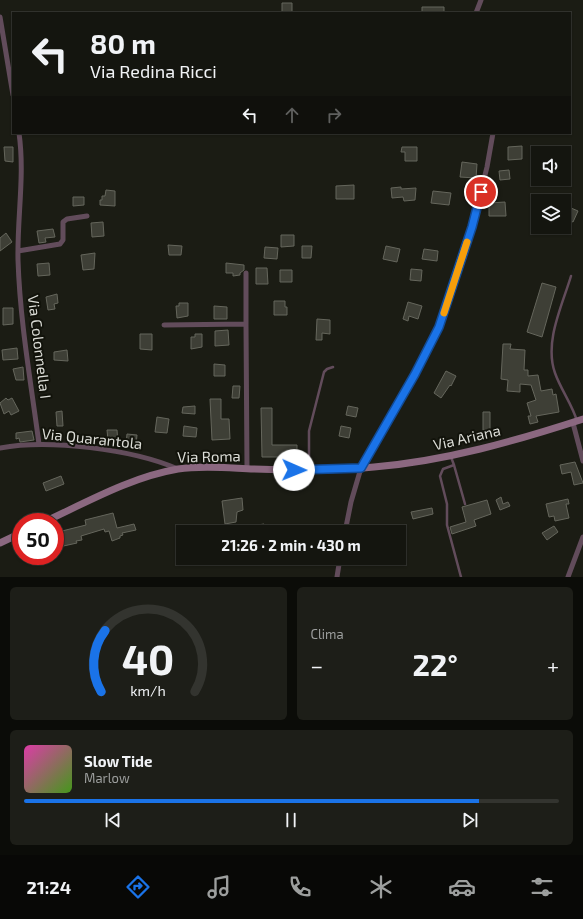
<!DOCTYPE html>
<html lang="it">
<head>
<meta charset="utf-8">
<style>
	body { margin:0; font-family:"Exo 2",sans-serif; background:#1d1e18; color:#f1f3f6; height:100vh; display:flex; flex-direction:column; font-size:15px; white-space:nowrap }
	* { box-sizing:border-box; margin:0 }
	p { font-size:13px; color:#9d9f9e }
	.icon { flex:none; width:22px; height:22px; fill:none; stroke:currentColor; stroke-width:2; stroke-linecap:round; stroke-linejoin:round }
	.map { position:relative; height:577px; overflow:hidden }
	.side { display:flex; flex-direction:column; gap:10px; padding:10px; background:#0b0c08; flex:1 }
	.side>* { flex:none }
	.top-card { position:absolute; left:12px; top:12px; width:559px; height:122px; border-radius:0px; box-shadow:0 1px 3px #0004,0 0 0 1px #33342f; background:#14150f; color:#f1f3f6; overflow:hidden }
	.fabs { position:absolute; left:531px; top:146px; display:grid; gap:8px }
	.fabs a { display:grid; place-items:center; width:40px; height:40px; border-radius:0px; background:#14150f; box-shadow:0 1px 3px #0004,0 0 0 1px #33342f; font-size:20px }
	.speed { position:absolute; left:12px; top:513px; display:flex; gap:8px; font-size:20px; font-weight:700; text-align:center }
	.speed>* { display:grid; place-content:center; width:52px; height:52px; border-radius:50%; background:#14150f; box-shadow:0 1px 3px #0004,0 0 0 1px #33342f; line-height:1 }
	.speed .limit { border:6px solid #d22; background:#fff; color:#111 }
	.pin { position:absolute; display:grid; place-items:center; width:34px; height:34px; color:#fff; margin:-17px; border:2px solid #fff; border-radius:50%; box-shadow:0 1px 4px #0007 }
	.me { position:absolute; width:44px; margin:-22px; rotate:91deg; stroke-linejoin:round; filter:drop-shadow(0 0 3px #0008) }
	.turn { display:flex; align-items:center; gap:14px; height:84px; padding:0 12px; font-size:18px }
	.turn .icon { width:52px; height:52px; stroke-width:2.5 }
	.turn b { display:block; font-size:28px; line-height:34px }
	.lanes { display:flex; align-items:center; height:38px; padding:0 12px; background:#0003; justify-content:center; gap:20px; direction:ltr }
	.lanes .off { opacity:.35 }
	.big { font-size:30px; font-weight:700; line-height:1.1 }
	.side .widget { flex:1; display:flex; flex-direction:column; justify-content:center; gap:6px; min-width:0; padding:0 14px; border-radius:6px; background:#1d1e18 }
	.side .dial { align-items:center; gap:0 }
	.dial svg { height:104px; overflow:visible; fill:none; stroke:#33342f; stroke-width:7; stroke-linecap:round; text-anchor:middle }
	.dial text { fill:#f1f3f6; stroke:none }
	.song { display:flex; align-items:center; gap:12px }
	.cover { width:48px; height:48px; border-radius:6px; background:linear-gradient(135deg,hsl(320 70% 55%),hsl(100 70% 35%)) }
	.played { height:4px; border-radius:2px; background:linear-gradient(90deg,#1a73e8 85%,#33342f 85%) }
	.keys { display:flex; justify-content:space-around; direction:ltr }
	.heat { display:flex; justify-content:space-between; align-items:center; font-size:22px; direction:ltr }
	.side .tiles { flex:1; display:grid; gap:10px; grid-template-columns:1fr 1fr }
	.widget:last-child { grid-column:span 2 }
	.trip { position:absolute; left:176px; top:525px; width:230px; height:40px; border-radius:0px; background:#14150f; box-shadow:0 1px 3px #0004,0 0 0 1px #33342f; font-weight:700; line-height:40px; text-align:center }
	.tabs { display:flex; height:64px; justify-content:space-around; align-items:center; background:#080806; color:#9d9f9e }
	.tabs .icon { width:28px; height:28px }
	.tabs .selected { color:#1a73e8 }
	.tabs b { font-size:18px; color:#f1f3f6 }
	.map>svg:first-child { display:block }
	.building { fill:#3e3f36; stroke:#65665c }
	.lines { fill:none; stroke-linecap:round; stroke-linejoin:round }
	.lane { stroke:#624c5b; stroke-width:2.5 }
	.street { stroke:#624c5b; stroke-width:5 }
	.secondary { stroke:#8b6880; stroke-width:7 }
	.route-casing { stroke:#114b97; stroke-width:10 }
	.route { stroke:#1a73e8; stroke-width:7 }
	.slow { stroke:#f59e0b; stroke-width:7 }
	.labels { text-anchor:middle; stroke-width:4; stroke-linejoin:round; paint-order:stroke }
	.street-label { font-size:15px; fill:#dcddd7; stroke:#12130b }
</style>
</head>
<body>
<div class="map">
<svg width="583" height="577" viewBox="0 0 583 577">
	<rect width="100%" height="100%" fill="#1b1c14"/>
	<path class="building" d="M282 3H292V13H282Z
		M422 7H444V13H422Z
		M522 146V159L508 160V147Z
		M4 147H13V162L5 161Z
		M402 147H417V161H405V152H401Z
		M462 162 477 164 476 178 460 177Z
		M509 170 510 179 500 180 499 171Z
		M354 185V199H336V186Z
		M401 187V189L416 188 415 200 404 201 403 197 392 198 391 188Z
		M106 190 115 191V206L100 205V200H102V196H105Z
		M433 191 451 193 449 205 431 203Z
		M73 197H84V205L73 206Z
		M505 202 506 216H489V203Z
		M571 208 578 211 573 222 566 219Z
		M103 222 104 236 92 237 91 223Z
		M53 229 55 237 45 238 46 242 39 243 37 231Z
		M6 233 12 242 0 251V238Z
		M281 235H294V246L281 247Z
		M168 245 182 246 181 255H169Z
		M302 246H312L311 258H302Z
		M386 246 400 249 397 262 383 259Z
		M265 247 278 248 277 259 264 258Z
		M424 249 438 251 437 261 422 259Z
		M95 253 94 269 83 270 81 255Z
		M49 263 50 275 38 276 37 264Z
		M226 263 244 265V270L240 273V275L233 276V273H226Z
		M256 268H267L268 284H256Z
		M411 269 422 270 421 281 410 280Z
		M280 270H292V282H280Z
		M542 283 556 287 542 337 527 332Z
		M57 294 58 303 54 304 55 309 48 310 46 297Z
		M274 301H285V307H287V315H274Z
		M408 302 422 306 418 319 409 316 408 321 403 319Z
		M179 303H188V316L177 318 176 306H179Z
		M214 306 227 307V319H214Z
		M3 308H13V324L3 325Z
		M317 319 330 320V334L322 333V340H316Z
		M228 330 229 345 215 346V331Z
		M140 334H152V350L140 349Z
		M195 334H202V347L191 349V337H195Z
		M503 344H511L510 349 525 350 524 370H528V376L538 375 541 391 552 389 553 395 556 394 559 412 536 416 538 422 530 424 528 416H531L527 403 536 400 531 385 520 384V392L507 391 508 380 501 379Z
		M17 348 18 359 3 360 2 350Z
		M67 350 68 361 54 360V352Z
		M214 364 225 365V376H214Z
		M23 367 24 380H16L13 369Z
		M446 371 456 376 451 386 450 385 441 398 434 393Z
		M233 386H240L239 398H232Z
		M6 398 8 400 12 398 19 411 11 415 9 411 4 414 0 403Z
		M210 399H221V419H229L230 439 212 440Z
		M195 406V414L182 413 183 407Z
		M348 406 358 408 356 417 346 415Z
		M261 408H272V445H297V457H262Z
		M62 411 63 426H57L56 412Z
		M483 412H490V430H483Z
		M157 417 169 419 167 433 155 432Z
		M184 426 197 428 196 437 183 436Z
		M341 426 351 428 349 438 339 436Z
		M107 430H117L118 444H112V440H108Z
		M32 431 34 440 20 442 19 438 16 439V433Z
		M127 434 137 435 136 445 126 444Z
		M575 462 583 483 574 485 571 472 562 474 560 465Z
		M61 476 64 484 46 491 43 483Z
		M501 497 503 504 508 502 510 506 500 510 496 500Z
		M242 498 243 510 237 512 236 522 225 524 222 501Z
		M568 499 569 504H566L569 518 555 521 554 516 549 517 546 504Z
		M487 500 491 514 474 520 476 526 452 534 450 527 466 522 462 507Z
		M432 508 433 514 413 519 411 512Z
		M113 513 117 528 134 524 136 530 122 533 123 535 120 536V538L112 541 109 531 105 532 104 529 81 536 82 540 76 541 77 543 59 547 55 530 62 528V531L86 525 85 520Z
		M264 524 265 532H252L251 526Z
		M554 526 558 532 547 540 542 533Z"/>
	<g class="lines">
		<path class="lane" d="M571 276C562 306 544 342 555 373 561 390 572 404 577 421
			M451 457 454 465 443 469 440 476 447 504V525L461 577
			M454 465 465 504
			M309 468V431L324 372 327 369 333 367"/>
		<path class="street" d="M476 13 481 0
			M0 17 13 95
			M19 133C25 175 17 218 18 260 20 322 31 383 39 444
			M18 251 60 244 63 240V222L67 219 87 216
			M246 324V273
			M164 325 246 324 247 469
			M573 423 583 461
			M0 448C49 439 132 449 178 469
			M345 532 351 502 361 468 415 374 441 320 475 215 487 167 493 133
			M337 577 340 558
			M568 577 583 537"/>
		<path class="secondary" d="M44 522C87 502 131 477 178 469 203 465 229 468 254 469 294 470 334 471 374 467 446 461 515 441 583 419
			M0 543 21 533"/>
	</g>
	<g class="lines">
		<g class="route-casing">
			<path id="route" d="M294 470 361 468 415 374 439 327 472 227 481 192"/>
		</g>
		<use href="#route" class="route"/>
		<path class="slow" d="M444 313 467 242"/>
	</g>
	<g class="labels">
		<g class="street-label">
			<text transform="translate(39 347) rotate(83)" y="5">Via Colonnella I</text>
			<text transform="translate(467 438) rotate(-13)" y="5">Via Ariana</text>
			<text transform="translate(92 439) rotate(6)" y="5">Via Quarantola</text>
			<text transform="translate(209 457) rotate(-1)" y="5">Via Roma</text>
		</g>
	</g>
</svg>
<div class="fabs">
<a><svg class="icon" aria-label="sound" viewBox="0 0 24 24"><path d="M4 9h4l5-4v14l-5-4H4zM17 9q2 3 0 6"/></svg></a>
<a><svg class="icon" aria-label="layers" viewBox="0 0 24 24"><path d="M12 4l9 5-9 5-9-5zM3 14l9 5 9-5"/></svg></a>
</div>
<div class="speed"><div class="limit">50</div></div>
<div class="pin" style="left:481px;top:192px;background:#d93025"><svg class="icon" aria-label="arrive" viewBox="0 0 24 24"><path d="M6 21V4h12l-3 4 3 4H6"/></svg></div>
<svg class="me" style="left:294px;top:470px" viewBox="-20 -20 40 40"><circle r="19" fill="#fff"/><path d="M0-13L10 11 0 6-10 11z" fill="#1a73e8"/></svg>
<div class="trip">21:26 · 2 min · 430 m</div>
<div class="top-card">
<div class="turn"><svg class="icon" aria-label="left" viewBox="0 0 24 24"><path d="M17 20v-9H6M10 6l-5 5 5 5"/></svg><div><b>80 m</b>Via Redina Ricci</div></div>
<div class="lanes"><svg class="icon" aria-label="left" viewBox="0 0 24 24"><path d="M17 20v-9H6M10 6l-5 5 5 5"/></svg><svg class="icon off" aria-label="ahead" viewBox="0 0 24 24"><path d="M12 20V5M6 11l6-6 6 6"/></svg><svg class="icon off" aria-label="right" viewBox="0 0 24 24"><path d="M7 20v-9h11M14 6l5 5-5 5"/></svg></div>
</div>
</div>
<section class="side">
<div class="tiles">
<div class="widget dial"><svg viewBox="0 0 100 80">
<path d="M14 69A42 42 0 1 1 86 69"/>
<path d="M14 69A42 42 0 0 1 17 22" stroke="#1a73e8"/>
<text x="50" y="56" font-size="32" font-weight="700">40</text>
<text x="50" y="72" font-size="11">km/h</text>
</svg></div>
<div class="widget"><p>Clima</p>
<div class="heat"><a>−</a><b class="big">22°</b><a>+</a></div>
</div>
<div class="widget">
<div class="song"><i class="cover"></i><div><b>Slow Tide</b><p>Marlow</p></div></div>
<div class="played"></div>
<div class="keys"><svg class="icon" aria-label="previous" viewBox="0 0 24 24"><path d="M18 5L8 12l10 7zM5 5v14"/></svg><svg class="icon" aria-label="pause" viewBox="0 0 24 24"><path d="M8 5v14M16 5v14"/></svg><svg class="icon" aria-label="next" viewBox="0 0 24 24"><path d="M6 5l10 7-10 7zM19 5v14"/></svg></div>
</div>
</div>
</section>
<nav class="tabs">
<b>21:24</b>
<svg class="icon selected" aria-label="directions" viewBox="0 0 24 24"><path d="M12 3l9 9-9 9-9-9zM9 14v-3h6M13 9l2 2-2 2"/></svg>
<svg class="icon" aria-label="music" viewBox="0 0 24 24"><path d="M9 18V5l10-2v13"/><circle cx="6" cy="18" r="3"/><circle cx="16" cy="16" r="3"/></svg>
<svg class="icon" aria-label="phone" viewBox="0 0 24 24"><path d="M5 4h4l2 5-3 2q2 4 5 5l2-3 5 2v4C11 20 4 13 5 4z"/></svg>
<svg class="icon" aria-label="climate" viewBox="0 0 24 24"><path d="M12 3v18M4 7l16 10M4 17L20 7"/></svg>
<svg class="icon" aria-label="car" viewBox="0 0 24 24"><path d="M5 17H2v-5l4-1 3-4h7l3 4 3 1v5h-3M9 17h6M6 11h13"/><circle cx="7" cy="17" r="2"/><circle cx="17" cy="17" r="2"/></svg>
<svg class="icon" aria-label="filters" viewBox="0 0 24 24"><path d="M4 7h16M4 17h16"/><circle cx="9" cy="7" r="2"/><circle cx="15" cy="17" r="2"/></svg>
</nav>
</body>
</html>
